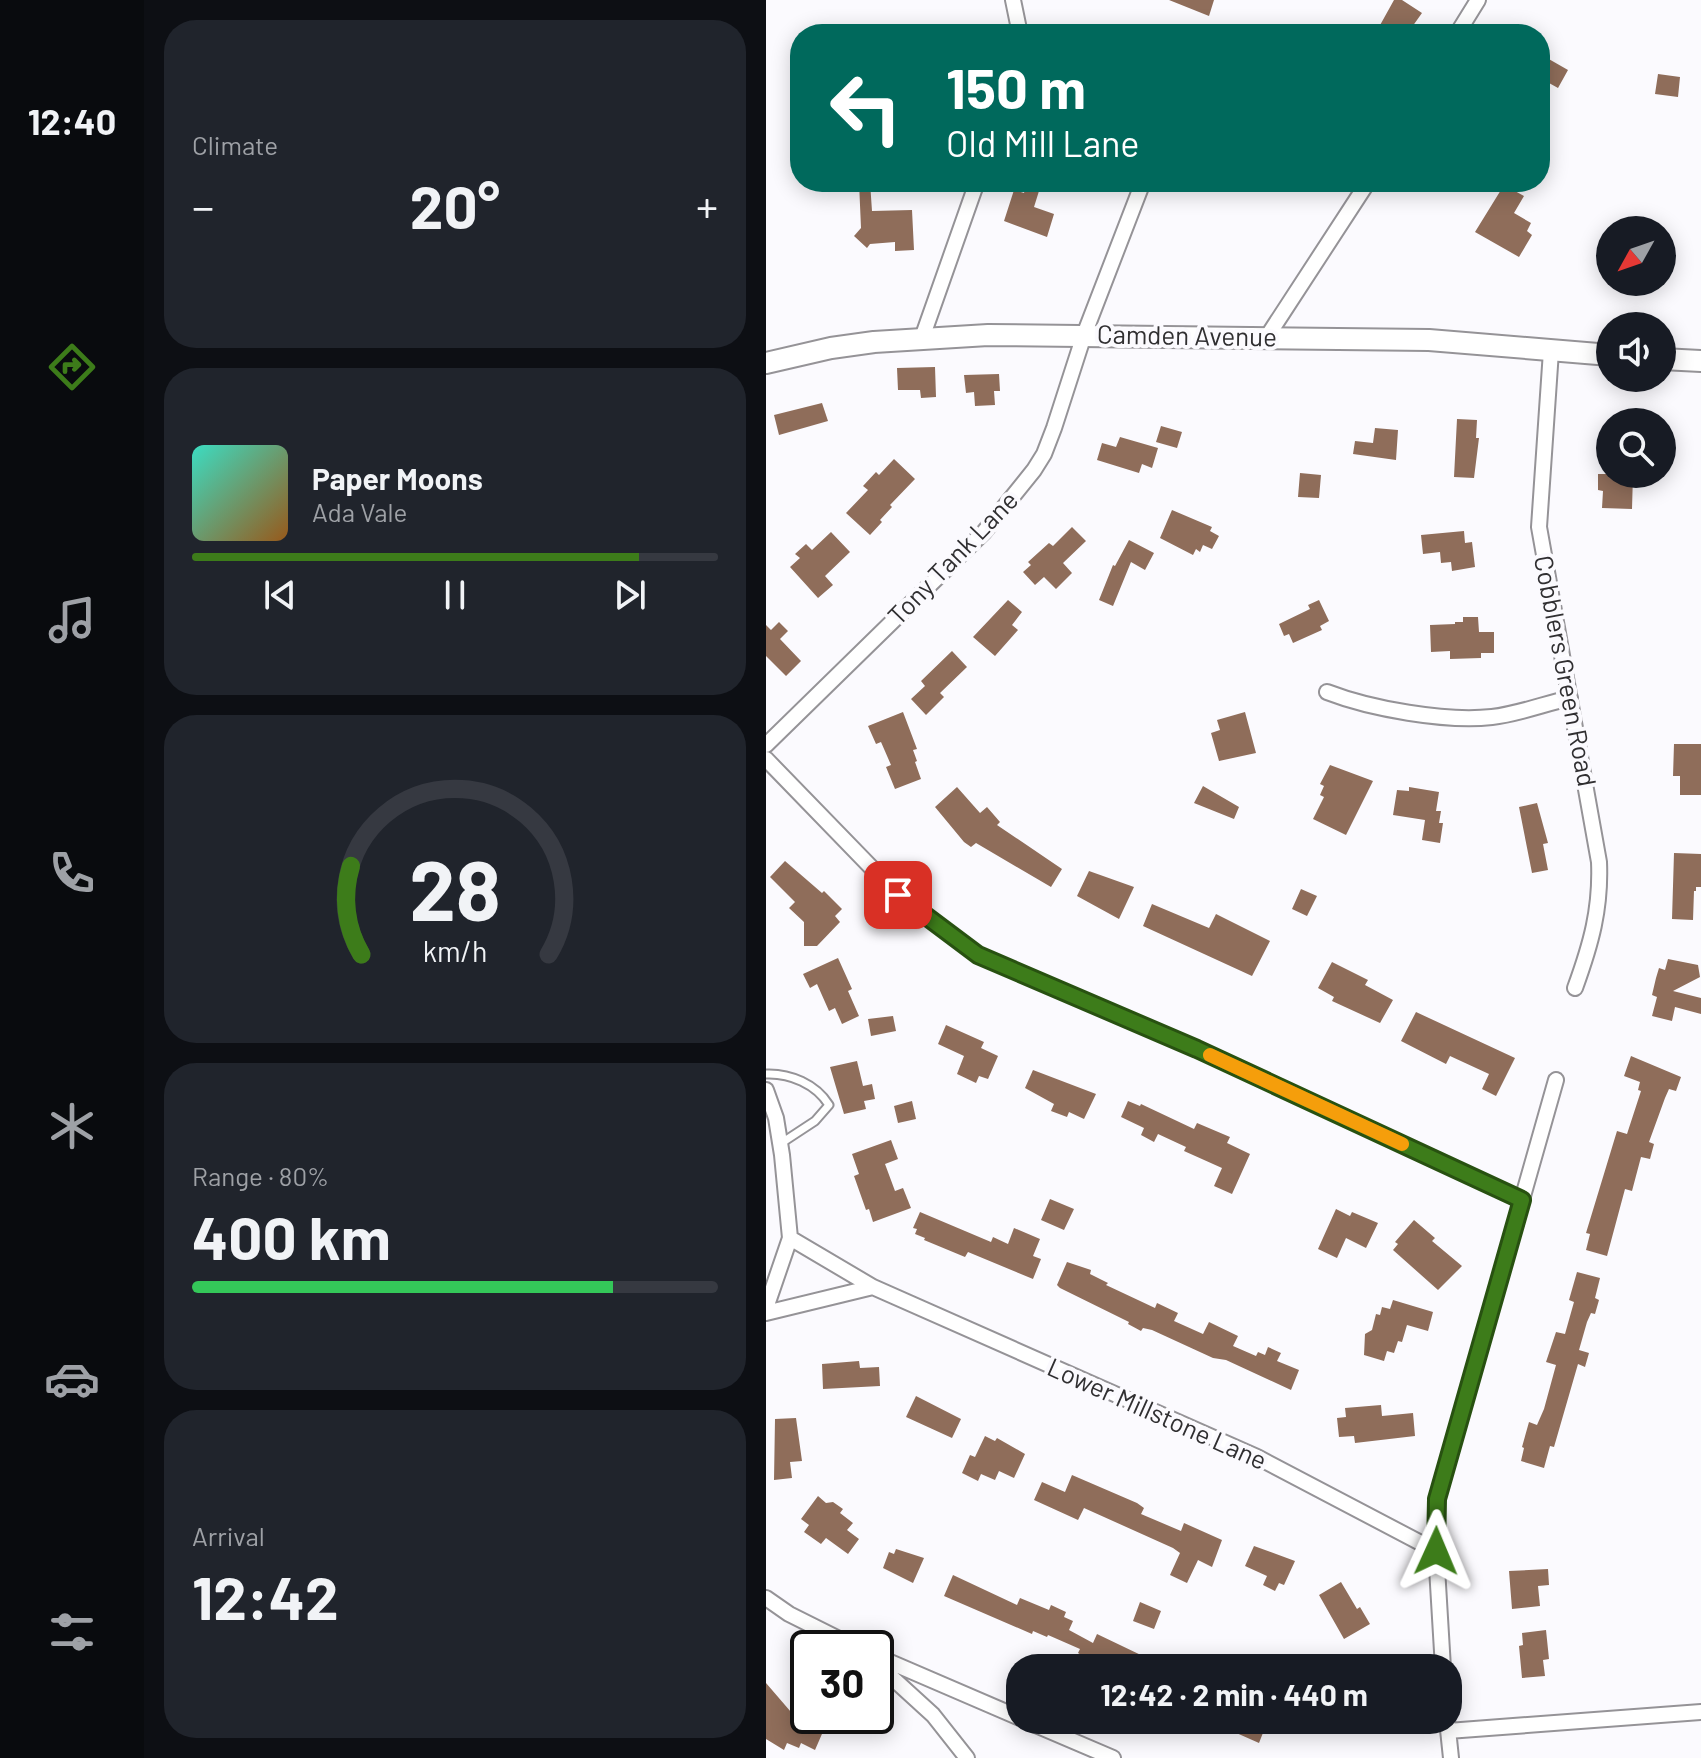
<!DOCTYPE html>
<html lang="en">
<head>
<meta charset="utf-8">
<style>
	body { margin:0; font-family:Barlow,sans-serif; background:#20242c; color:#f1f3f6; height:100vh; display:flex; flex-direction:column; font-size:30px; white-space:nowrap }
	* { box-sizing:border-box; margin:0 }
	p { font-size:26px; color:#9ea1a6 }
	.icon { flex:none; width:44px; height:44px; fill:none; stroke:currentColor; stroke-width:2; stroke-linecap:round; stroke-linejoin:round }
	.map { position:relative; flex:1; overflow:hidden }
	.details { display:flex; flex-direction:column; gap:20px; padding:20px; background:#0d0f14; width:622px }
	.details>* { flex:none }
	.hud { position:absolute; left:24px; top:24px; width:760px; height:168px; border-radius:32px; box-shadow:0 4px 20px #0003; background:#00695c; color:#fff; overflow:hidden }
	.needle { width:52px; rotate:230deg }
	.buttons { position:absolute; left:830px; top:216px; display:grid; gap:16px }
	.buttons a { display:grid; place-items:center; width:80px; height:80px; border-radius:50%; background:#171b24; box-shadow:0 4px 20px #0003; font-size:40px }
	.speed { position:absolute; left:24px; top:1630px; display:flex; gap:16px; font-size:40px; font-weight:700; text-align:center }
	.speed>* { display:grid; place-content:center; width:104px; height:104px; border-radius:50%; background:#171b24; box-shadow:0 4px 20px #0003; line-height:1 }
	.speed .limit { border:4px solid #111; border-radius:12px; background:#fff; color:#111 }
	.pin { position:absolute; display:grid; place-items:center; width:68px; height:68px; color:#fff; margin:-34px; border-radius:16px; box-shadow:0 4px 12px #0006 }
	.me { position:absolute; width:88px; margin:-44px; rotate:1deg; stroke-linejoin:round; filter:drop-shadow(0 0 6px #0008) }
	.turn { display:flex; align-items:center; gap:28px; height:168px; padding:0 24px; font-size:36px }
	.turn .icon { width:104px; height:104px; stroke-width:2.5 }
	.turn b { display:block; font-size:56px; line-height:68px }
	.big { font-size:60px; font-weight:700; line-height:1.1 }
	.details .widget { flex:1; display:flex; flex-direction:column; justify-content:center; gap:12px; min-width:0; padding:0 28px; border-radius:32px; background:#20242c }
	.details .dial { align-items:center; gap:0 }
	.dial svg { height:208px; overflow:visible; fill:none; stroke:#363941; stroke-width:7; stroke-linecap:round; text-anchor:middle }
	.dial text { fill:#f1f3f6; stroke:none }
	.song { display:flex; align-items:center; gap:24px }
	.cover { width:96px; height:96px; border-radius:12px; background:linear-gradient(135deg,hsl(170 70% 55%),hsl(30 70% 35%)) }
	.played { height:8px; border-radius:4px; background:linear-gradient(90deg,#3d7c1a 85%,#363941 85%) }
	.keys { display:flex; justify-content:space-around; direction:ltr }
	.heat { display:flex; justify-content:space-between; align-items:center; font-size:44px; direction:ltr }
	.charge { height:12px; border-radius:6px; background:linear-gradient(90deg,#34c759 80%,#363941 0) }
	.trip { position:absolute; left:240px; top:1654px; width:456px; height:80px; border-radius:32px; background:#171b24; box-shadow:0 4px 20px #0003; font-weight:700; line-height:80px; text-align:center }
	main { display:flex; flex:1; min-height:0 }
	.tabs { display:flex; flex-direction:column; width:144px; justify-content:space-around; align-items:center; background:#090b0e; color:#9ea1a6 }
	.tabs .icon { width:56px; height:56px }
	.tabs .selected { color:#3d7c1a }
	.tabs b { font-size:36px; color:#f1f3f6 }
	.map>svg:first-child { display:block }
	.building { fill:#8f6d5a }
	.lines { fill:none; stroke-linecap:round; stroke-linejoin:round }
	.lane-casing { stroke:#959397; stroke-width:11 }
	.street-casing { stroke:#959397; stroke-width:18 }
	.secondary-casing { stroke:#959397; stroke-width:24 }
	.lane { stroke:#fff; stroke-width:7 }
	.street { stroke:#fff; stroke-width:14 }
	.secondary { stroke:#fff; stroke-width:20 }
	.route-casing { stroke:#285111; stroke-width:20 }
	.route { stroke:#3d7c1a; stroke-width:14 }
	.slow { stroke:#f59e0b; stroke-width:14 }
	.labels { text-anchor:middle; stroke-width:8; stroke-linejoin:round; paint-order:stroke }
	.street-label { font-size:26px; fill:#302f31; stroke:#fbfafe }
</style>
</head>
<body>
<main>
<nav class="tabs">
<b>12:40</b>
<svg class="icon selected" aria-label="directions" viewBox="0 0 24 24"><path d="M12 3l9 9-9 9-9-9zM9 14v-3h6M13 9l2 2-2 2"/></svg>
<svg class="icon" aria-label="music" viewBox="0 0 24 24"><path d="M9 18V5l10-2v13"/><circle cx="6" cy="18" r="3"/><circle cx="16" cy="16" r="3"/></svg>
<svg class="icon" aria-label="phone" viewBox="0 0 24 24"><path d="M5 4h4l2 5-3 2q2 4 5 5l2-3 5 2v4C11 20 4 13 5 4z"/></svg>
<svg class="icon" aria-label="climate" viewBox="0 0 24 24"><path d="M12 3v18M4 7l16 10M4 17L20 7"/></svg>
<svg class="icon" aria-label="car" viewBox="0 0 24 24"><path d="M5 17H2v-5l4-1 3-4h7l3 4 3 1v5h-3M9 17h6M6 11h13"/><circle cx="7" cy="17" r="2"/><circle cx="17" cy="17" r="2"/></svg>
<svg class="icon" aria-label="filters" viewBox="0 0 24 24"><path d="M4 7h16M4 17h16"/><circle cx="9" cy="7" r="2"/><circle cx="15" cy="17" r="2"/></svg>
</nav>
<section class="details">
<div class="widget"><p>Climate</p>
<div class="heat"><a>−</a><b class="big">20°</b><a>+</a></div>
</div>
<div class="widget">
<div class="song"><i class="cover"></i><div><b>Paper Moons</b><p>Ada Vale</p></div></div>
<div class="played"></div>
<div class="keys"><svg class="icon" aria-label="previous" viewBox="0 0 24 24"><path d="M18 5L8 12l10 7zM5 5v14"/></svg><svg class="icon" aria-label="pause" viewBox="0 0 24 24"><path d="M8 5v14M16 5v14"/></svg><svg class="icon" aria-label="next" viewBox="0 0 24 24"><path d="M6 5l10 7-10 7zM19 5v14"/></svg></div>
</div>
<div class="widget dial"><svg viewBox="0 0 100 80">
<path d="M14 69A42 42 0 1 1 86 69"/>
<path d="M14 69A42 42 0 0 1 10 35" stroke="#3d7c1a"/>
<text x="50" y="56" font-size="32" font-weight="700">28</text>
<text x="50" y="72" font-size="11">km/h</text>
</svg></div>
<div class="widget"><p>Range · 80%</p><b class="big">400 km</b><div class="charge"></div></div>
<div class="widget"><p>Arrival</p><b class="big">12:42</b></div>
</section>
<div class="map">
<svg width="935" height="1758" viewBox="0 0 935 1758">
	<rect width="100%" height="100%" fill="#fbfafe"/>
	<path class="building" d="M403 0H448L443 16Z
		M628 0H636L656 13 641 34H623L613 27Z
		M774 54 802 70 792 88 774 78Z
		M892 74 914 77 912 97 889 94Z
		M93 182H104L106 211 146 210 148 250 129 251V242L104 244 101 248 88 236 95 228Z
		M738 185 758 196 748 213 765 223 761 231 766 235 753 257 709 232Z
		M260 186 273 191 268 207 288 214 281 237 238 221 248 190 258 193Z
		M169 367 170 397 155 398 154 390H132L131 368Z
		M233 374 234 391H228L229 405 209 406 208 392 200 393 198 375Z
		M56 403 62 421 13 435 8 415Z
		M691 419 711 420 710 438H713L708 478 688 477Z
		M395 426 416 432 411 448 390 442Z
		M609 428 632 430 630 460 587 454 589 441 607 443Z
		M354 437 392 448 386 468 376 464 373 473 331 460 336 443 350 447Z
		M128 459 149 479 124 505 126 507 114 520 116 522 104 535 80 513 102 490 97 486 110 472 113 475Z
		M534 473 555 475 553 498 532 497Z
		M832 474H867L866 509 836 508 837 491 832 490Z
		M406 510 446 527 444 531 453 536 446 549 437 545 434 552 430 549 427 555 394 538Z
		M306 527 320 541 297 563 306 573 290 589 278 577 269 585 257 572 265 565 262 562 283 543 287 546Z
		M698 531 699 543 706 542 709 567 686 571 685 562 675 563 674 552 657 554 655 535Z
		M65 532 84 552 59 576 67 585 52 598 24 567 34 558 29 554 40 544 46 550Z
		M363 540 388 553 379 570 365 562 347 606 333 600 347 565 349 566Z
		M242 600 256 612 246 625 252 630 229 656 207 637Z
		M553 600 563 621 554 626 556 630 527 643 523 634 518 636 513 624 544 609 542 605Z
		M697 617H712L713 632H728V653H715V658L684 659V651L665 652 664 625 689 624V622H697Z
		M13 622 22 631 14 639 35 661 20 676 0 656V625L5 630Z
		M186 651 201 667 174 693 178 697 160 715 145 699 159 686 155 681Z
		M137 712 151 749 147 750 151 761 149 762 155 779 129 789 120 767 125 765 115 742 110 744 102 726Z
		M479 712 490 753 453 761 445 733 454 730 451 720Z
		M908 744H935V795H914V776H907Z
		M564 765 607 781 580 835 547 819 558 797 554 795 558 786 554 784Z
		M437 786 473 807 468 819 428 803Z
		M191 787 214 813 221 807 234 822 231 825 296 869 285 887 210 843 205 847 198 842 169 807Z
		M643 787 673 792 670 811H675L673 823H677L674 843 656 840 659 820 627 815 631 790 643 791Z
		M771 803 782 843 777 844 782 870 766 873 753 807Z
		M908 853 935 854V887H930V891H928L927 920 906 919Z
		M19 861 56 893 58 891 76 909 69 916 74 922 51 946H38V922L23 908 29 902 4 877Z
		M323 871 368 887 353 919 311 896Z
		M535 889 551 896 541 916 526 909Z
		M386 904 443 928 450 914 504 941 486 976 377 926Z
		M72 958 86 989 82 991 93 1016 76 1024 69 1008 63 1011 51 984 44 988 37 974Z
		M902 959 932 965 934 977 907 991 935 998V1014L909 1007 906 1021 886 1016 891 997 886 995 890 978 893 968 899 970Z
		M566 962 602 980 599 985 627 1000 614 1023 566 1001 568 997 552 988Z
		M650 1012 749 1058 730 1096 716 1089 723 1074 684 1056 680 1064 635 1041Z
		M127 1016 130 1031 105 1036 102 1019Z
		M180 1025 218 1042 215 1048 232 1056 222 1079 213 1076 210 1083 191 1074 198 1056 172 1044Z
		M865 1056 915 1077 910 1091 903 1089 899 1098 883 1142 888 1144 884 1159 875 1157 866 1191 859 1189 841 1256 820 1250 824 1234 820 1233 851 1131 861 1134 875 1091 872 1090 874 1082 858 1076Z
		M91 1061 97 1086 106 1084 109 1099 98 1101 100 1109 78 1114 64 1067Z
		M267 1070 330 1094 318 1119 303 1112 301 1117 285 1111 288 1104 259 1088Z
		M146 1101 150 1119 132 1123 128 1106Z
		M362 1101 374 1106 375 1104 428 1129 431 1123 464 1137 461 1143 484 1154 466 1194 448 1186 456 1168 418 1151 420 1147 392 1134 388 1142 375 1135 378 1128 355 1117Z
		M125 1140 132 1159 119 1164 129 1191 137 1188 145 1208 107 1222 103 1209 100 1210 88 1176 93 1174 86 1154Z
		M284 1199 308 1209 298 1230 275 1220Z
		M570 1209 584 1216 586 1212 612 1223 600 1248 580 1238 571 1258 552 1249Z
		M154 1212 225 1242 227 1237 242 1244 248 1228 274 1239 267 1256 275 1259 267 1279 202 1252 199 1257 158 1240 159 1238 149 1234 151 1229 147 1228Z
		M648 1220 669 1238 666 1241 696 1266 672 1290 627 1250 632 1244 629 1242Z
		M301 1262 325 1270 324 1274 342 1283 340 1285 389 1308 391 1303 412 1313 408 1321 437 1334 443 1322 472 1336 467 1346 490 1356 492 1352 499 1355 502 1347 515 1353 511 1361 533 1370 525 1390 460 1360 447 1358 386 1330 377 1328 375 1331 362 1324 363 1322 294 1288 291 1285Z
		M811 1272 834 1278 829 1298 833 1300 829 1314 825 1313 821 1322 813 1350 823 1353 819 1367 812 1364 788 1447 784 1446 778 1468 755 1461 758 1448 756 1447 763 1422 771 1425 778 1409 790 1365 780 1362 790 1332 799 1334 808 1302 803 1300Z
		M627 1300 667 1312 662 1331 641 1325 636 1342 632 1341 628 1353 621 1351 618 1361 598 1355 599 1334 606 1330 610 1314 614 1315 616 1307 624 1309Z
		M93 1361 94 1368 113 1367 114 1386 57 1389 56 1364Z
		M150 1396 195 1419 186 1438 140 1417Z
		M615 1405 616 1416 647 1413 649 1436 589 1443 588 1436 573 1437 571 1418 580 1417 579 1408Z
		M30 1418 36 1461 24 1462 26 1478 8 1480 9 1419Z
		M219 1436 229 1441 231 1438 259 1454 248 1478 233 1471 229 1480 215 1474 212 1481 196 1473 204 1455 209 1457Z
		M306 1475 371 1503 378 1508 375 1514 415 1531 418 1523 456 1540 446 1567 432 1560 421 1583 404 1575 414 1553 407 1548 318 1508 312 1520 268 1500 276 1482 299 1492Z
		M52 1496 60 1503 67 1502 77 1509 74 1513 87 1523 81 1530 93 1539 82 1554 60 1538 55 1544 38 1532 43 1525 35 1519Z
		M488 1546 529 1561 518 1585 513 1583 509 1591 497 1585 501 1576 479 1566Z
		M130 1549 158 1558 147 1583 117 1568 123 1552 128 1554Z
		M782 1569 783 1585 772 1586 774 1606 746 1609 743 1571Z
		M187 1575 251 1605 254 1598 283 1610 285 1605 300 1612 298 1617 307 1621 303 1630 327 1643 331 1634 402 1668H326L328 1663 312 1653 314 1649 282 1635 281 1637 267 1631 266 1634 178 1596Z
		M575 1582 591 1609 594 1607 604 1624 578 1639 553 1595Z
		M374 1602 395 1611 388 1629 367 1621Z
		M780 1630 783 1659 777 1660 779 1676 756 1678 753 1646 757 1645 756 1633Z
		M0 1683 31 1719 42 1695V1719L59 1727 49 1750 35 1743 33 1748 21 1743 18 1750 0 1739Z
		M441 1720H502L493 1743Z"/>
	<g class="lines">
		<g class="lane-casing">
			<path id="lane" d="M0 1074C24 1073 50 1084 63 1105L49 1121 14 1144"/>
		</g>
		<g class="street-casing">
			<path id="street" d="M247 0 254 34
				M691 34 712 0
				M501 337 602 182
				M156 338 211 182
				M785 351 773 527 833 862C835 909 825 944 809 988
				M561 692C605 709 679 722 726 717 752 714 778 704 804 698
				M0 745 218 532 268 470 278 454 288 428 318 335 377 182
				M0 759 132 895 212 955 431 1049 756 1200
				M0 1090 10 1118 16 1155 24 1238 0 1308
				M24 1238 107 1287 491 1457 670 1551
				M0 1313 107 1287
				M0 1598 23 1614 91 1648
				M110 1656 254 1718
				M110 1663 167 1715 201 1758
				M677 1668 670 1551 671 1499 790 1080
				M258 1720 347 1758
				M681 1720 685 1758
				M682 1731 935 1712"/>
		</g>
		<g class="secondary-casing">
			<path id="secondary" d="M896 359 935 361
				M0 363 65 348 108 342 222 335 663 340 844 355"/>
		</g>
		<use href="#lane" class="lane"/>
		<use href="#street" class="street"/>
		<use href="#secondary" class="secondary"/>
	</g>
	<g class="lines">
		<g class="route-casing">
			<path id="route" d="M132 895 212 955 431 1049 756 1200 671 1499 670 1551"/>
		</g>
		<use href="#route" class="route"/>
		<path class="slow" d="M444 1055 636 1144"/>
	</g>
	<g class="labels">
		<g class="street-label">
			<text transform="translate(421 336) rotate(1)" y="9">Camden Avenue</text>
			<text transform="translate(187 558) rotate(-46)" y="9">Tony Tank Lane</text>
			<text transform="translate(799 671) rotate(79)" y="9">Cobblers Green Road</text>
			<text transform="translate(391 1414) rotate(24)" y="9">Lower Millstone Lane</text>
		</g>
	</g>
</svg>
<div class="buttons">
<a><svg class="needle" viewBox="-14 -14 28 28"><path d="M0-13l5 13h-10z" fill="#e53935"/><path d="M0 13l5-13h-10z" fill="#9ea1a6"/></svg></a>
<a><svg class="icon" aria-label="sound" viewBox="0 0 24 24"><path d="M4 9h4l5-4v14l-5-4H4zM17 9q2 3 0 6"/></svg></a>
<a><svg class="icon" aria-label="search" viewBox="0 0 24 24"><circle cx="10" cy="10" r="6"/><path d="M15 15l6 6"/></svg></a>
</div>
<div class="speed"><div class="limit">30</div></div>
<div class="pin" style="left:132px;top:895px;background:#d93025"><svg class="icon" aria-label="arrive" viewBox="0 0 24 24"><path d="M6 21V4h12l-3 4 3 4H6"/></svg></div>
<svg class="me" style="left:670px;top:1551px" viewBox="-20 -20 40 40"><path d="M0-17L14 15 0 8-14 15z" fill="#3d7c1a" stroke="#fff" stroke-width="4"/></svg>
<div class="trip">12:42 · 2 min · 440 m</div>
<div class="hud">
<div class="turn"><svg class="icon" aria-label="left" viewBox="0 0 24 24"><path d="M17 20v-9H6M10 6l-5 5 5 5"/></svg><div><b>150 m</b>Old Mill Lane</div></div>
</div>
</div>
</main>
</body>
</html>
